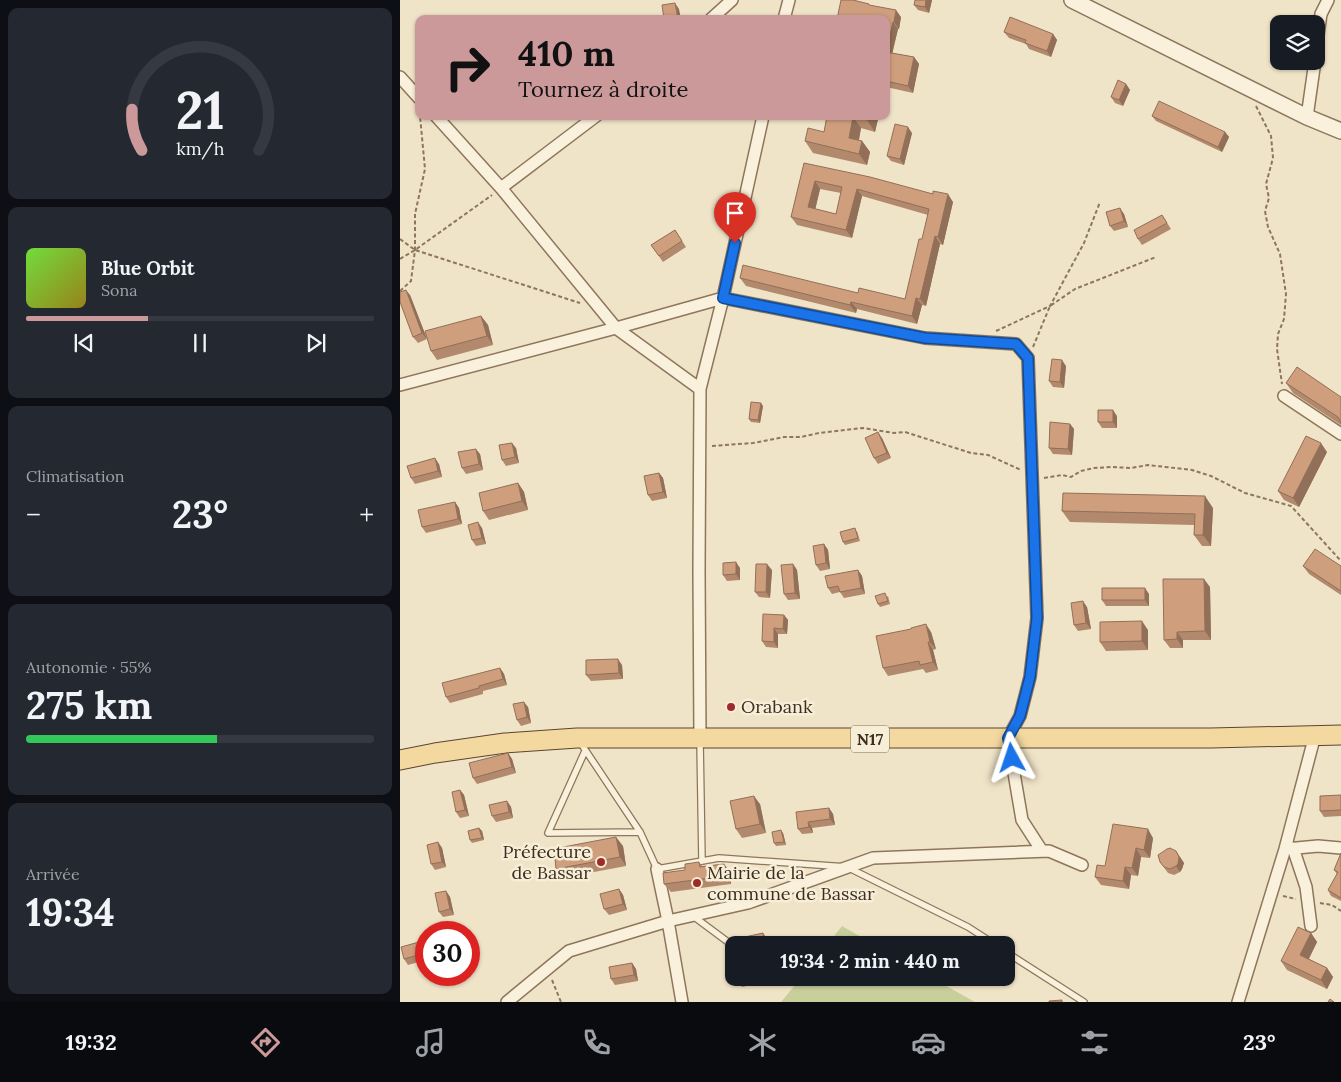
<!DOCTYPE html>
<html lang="fr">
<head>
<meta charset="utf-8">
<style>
	body { margin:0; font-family:Lora,serif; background:#242831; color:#f1f3f6; height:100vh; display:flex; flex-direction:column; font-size:19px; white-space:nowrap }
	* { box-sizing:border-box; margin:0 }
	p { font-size:16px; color:#9ea1a6 }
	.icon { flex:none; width:28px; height:28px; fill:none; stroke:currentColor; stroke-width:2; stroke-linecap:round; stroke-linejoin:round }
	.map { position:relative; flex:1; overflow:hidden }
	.drawer { display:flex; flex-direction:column; gap:8px; padding:8px; background:#0d0f14; width:400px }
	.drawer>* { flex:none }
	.guide { position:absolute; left:15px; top:15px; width:475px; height:105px; border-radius:10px; box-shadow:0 1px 4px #0004; background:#cc999b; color:#111; overflow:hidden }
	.buttons { position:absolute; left:870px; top:15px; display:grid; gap:10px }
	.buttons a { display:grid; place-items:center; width:55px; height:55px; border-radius:10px; background:#171b24; box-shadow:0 1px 4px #0004; font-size:25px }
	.speed { position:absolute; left:15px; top:921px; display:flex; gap:10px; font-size:25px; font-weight:700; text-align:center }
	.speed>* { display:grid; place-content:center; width:65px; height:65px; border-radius:50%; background:#171b24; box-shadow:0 1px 4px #0004; line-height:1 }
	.speed .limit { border:8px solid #d22; background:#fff; color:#111 }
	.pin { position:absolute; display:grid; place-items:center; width:42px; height:42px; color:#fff; margin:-51px -21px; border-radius:50% 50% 50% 0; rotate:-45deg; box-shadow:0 0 5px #0007 }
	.pin .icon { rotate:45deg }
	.me { position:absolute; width:55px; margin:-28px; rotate:355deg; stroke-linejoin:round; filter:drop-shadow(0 0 4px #0008) }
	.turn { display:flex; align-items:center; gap:18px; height:105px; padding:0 20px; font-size:22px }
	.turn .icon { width:65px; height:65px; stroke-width:2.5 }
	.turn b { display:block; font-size:35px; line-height:42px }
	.big { font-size:38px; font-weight:700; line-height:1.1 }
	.drawer .card { flex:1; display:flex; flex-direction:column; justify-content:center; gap:8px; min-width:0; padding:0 18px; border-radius:10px; background:#242831 }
	.drawer .dial { align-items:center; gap:0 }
	.dial svg { height:130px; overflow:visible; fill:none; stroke:#363941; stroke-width:7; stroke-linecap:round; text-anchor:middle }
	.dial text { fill:#f1f3f6; stroke:none }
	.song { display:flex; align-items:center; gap:15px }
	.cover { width:60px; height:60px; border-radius:8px; background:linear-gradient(135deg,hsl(100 70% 55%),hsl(50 70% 35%)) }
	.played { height:5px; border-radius:2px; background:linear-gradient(90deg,#cc999b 35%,#363941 35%) }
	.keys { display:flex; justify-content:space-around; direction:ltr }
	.heat { display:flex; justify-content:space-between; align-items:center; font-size:28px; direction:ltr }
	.charge { height:8px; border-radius:4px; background:linear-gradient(90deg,#34c759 55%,#363941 0) }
	.trip { position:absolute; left:325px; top:936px; width:290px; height:50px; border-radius:10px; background:#171b24; box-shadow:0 1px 4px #0004; font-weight:700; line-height:50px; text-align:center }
	.menu { display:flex; height:80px; justify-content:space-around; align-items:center; background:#090b0e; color:#9ea1a6 }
	.menu .icon { width:35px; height:35px }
	.menu .on { color:#cc999b }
	.menu b { font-size:22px; color:#f1f3f6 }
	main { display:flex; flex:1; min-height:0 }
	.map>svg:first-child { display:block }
	.green { fill:#c9cf9b }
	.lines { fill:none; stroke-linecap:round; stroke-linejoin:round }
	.service-casing { stroke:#8d765c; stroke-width:8 }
	.minor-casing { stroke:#8d765c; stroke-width:14 }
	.tertiary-casing { stroke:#8d765c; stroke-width:18 }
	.primary-casing { stroke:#5b4430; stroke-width:21 }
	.path { stroke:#8d765c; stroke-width:2; stroke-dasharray:4 2.5; stroke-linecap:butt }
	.service { stroke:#faf1dc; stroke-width:5.5 }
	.minor { stroke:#faf1dc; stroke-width:11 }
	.tertiary { stroke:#faf1dc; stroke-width:15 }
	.primary { stroke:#f3d9a0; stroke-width:19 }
	.wall { fill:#b2896c; fill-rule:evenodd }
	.shaded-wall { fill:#916f58 }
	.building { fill:#cf9f7d; stroke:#916f58; fill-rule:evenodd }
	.route-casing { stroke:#114b97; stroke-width:12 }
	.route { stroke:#1a73e8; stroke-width:9 }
	.poi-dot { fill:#9e2a2b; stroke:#f7eed8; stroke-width:2 }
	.labels { text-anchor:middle; stroke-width:5; stroke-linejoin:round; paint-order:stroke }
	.shield { fill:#f7eed8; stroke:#756857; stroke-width:1 }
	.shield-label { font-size:16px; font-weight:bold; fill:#3d2e20 }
	.poi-label { font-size:18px; fill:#3d2e20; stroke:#f7eed8; text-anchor:start }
</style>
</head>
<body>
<main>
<section class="drawer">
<div class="card dial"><svg viewBox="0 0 100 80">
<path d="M14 69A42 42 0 1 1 86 69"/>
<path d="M14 69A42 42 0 0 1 8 44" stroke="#cc999b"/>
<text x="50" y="56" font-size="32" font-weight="700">21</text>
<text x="50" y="72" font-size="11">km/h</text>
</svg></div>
<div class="card">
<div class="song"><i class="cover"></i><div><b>Blue Orbit</b><p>Sona</p></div></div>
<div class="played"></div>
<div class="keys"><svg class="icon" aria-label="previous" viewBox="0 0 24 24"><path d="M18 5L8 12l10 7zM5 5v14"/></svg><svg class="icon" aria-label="pause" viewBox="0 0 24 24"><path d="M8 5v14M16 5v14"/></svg><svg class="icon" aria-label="next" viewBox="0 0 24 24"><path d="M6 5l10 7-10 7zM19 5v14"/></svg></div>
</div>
<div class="card"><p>Climatisation</p>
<div class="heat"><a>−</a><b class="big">23°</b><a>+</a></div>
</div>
<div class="card"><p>Autonomie · 55%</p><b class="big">275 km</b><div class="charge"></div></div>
<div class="card"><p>Arrivée</p><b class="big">19:34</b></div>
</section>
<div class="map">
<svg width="941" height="1002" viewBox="0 0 941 1002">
	<rect width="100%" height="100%" fill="#f0e4c8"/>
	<path class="green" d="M442 926 475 945H427Z
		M401 978H532L575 1002H381Z"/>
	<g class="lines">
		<g class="service-casing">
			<path id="service" d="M300 741 302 861
				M180 742 240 832 257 869 319 858 447 867 568 927 596 945
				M185 751 148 833 240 832
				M293 916 328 942 338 940
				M606 952 684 1002"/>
		</g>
		<g class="minor-casing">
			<path id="minor" d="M311 19 332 0
				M384 19 389 0
				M916 49 921 14 928 0
				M0 77 19 98
				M36 116 101 188 216 328 300 389
				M907 117 915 61
				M101 188 196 116
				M0 385 216 328 323 298 525 338 616 344 628 358 637 618 630 677 620 716 608 738 622 820 642 851
				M884 396 941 434
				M300 739 299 570 300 389 323 298 363 116
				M893 848 906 887 911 926
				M886 849 918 846 941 848
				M257 869 268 921 282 1002
				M107 1002 169 951 268 921 348 903 473 858 649 851 682 865
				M838 1002 885 849 915 735"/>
		</g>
		<g class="tertiary-casing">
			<path id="tertiary" d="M672 0 907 117 941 131"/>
		</g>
		<g class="primary-casing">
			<path id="primary" d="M0 760 35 753 105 743 177 738H811L941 735"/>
		</g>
		<path class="path" d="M856 106 871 136 873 158 866 184 869 198 865 211 868 227 880 254 886 294 884 319 878 334 877 349 882 384
			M0 239 15 250 180 303
			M0 259 15 250 92 195
			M0 291 11 281 15 250V214L25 169 20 116
			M596 331 650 306 684 243 700 202
			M633 347 650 306 675 289 756 257
			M312 446 353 443 384 437H401L419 433 463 428 494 433 505 432 571 453 588 455 621 470
			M644 478 662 475 671 477 681 471 694 468 712 467 731 468 748 465 792 470 811 476 845 493 891 506 941 561
			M883 896 896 899
			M920 903 932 905 941 911
			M152 980 161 1002"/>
		<use href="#service" class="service"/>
		<use href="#minor" class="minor"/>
		<use href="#tertiary" class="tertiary"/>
		<use href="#primary" class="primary"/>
	</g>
	<path class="wall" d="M515 0H532L529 13 518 10 514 5Z
		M501 17 499 29H498L492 53 514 57 519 64 513 93 486 87V19Z
		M604 32 653 34 657 40 651 57 629 49 626 44 609 38Z
		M726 84 730 90 723 106 715 103 711 97Z
		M419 116H476L478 119 475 132 461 128 459 140 462 141 470 152 467 165 413 153 405 141 424 132 426 120 421 119Z
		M752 116 825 132 829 137 822 152 756 121Z
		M512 133 504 165 491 161 487 156Z
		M404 163 553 202 543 245 540 244 526 306 522 305 517 324 457 309 456 313 346 286 340 278 505 299 522 239 528 215 462 196 452 238 397 225 391 217ZM420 189 441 193 436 214 415 209Z
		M724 214 728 227 714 231 710 226Z
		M762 215 771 229 742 245 738 239Z
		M275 230 286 247 263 262 251 245Z
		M10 295 27 339 18 343 13 337Z
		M81 316 88 325 93 345 37 360 31 351Z
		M666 366 664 388 653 387 649 381Z
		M886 383 941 397V425L893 393Z
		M363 406 360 423 351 422 349 419Z
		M717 416V428H702L698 422Z
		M670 424 674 429 672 455 653 454 649 448Z
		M482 438 491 458 478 464 474 458Z
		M116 448 119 463 106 466 102 460Z
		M927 452 899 507 884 500 878 491Z
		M80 454 83 470 66 474 62 468Z
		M39 464 42 477 15 484 11 478Z
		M259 473 263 478 267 498 252 501 248 495Z
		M118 483 124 492 128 510 89 520 83 511Z
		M55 502 59 508 62 524 26 533 22 527Z
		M813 508 811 546H802L794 535V525L670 522 662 511Z
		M82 528 86 544 76 546 72 540Z
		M457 531 460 541 445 545 443 542Z
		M424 544 428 550 430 569 420 571 416 565Z
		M393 564 397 570 400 599 388 600 384 594Z
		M903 566H941V595L909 574Z
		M340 568V580L327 581 323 575Z
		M372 570 370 598 359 597 355 592Z
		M458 570 462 576 465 594 444 598 440 592 432 594 428 588Z
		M810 587 811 640H783V648H770L764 640Z
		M749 594V606H706L702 600Z
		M488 596 490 604 480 607 478 604Z
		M687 607 691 629 678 631 674 625Z
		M384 615 388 620 387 634H378V648L366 647 362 641Z
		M748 630V650L706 651 700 642Z
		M531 632 536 649 533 650 538 670 526 673 523 669 488 676 483 668Z
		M222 665 223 679 191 681 186 675Z
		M100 668 104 674 107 685 83 691V694L50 703 46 697Z
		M128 707 131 723 121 726 117 720Z
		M108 753 112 759 116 773 77 784 73 778Z
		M60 790 64 795 69 816 60 818 56 812Z
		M941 795V816L924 817 920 811Z
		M107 801 111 807 113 818 96 822 92 816Z
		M360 804 366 833 342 838 336 829Z
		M429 808 433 814 435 825 412 828 413 833 402 834 398 829Z
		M79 828 82 831 84 840 72 843 70 840Z
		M383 833 386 845 376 846 374 843Z
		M753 838 750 858 741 857 738 876 731 875 729 889 701 885 695 877 705 866Z
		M38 842 42 848 46 867 35 870 31 864Z
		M223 846 226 866 162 878 156 869 160 858Z
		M941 853V901L931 896 928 890 937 874 934 870Z
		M780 857 784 863 782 869 780 872 774 875 768 873 760 862Z
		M299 862 302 866 324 864 330 872 331 884 271 892 264 884Z
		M219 889 223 895 227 910 209 915 204 909Z
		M46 891 50 897 54 915 43 917 39 912Z
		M911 933 917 942 909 959 927 968 933 977 927 989 887 970 881 961Z
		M23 948 26 960 8 965 4 959Z
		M232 963 236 969 238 981 215 985 211 979Z
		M336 978H363L365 982 342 987 336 980Z"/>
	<path class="shaded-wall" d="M526 0H532L529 13 525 7Z
		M275 3 279 9 281 19H278Z
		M496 10 501 17 499 29 494 22Z
		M493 22 498 29 491 59 486 52Z
		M653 34 657 40 651 57 647 51Z
		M514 57 519 64 513 93 508 86Z
		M726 84 730 90 723 106 719 100Z
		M467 116H476L478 119 475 132 467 120Z
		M453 117 461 128 457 149 449 138Z
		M508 127 512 133 504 165 500 159Z
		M825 132 829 137 822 152 818 147Z
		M462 141 470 152 467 165 459 154Z
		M415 181 420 189 414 215 408 207Z
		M457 189 462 196 452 238 446 230Z
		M548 194 553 202 543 245 538 237Z
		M720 208 724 214 728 227 724 221Z
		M535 236 540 244 526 306 520 299Z
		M6 290 10 295 27 339 22 333Z
		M516 298 522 305 517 324 512 316Z
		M451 302 457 309 456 313 450 305Z
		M81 316 88 325 93 345 87 336Z
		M662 360 666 366 664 388 660 382Z
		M361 403 363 406 360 423 358 420Z
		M713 410 717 416V428L713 422Z
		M670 424 674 429 672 455 668 449Z
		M478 432 482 438 491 458 487 453Z
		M112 443 116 448 119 463 115 457Z
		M921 443 927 452 899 507 893 498Z
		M76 449 80 454 83 470 79 464Z
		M35 458 39 464 42 477 38 471Z
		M259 473 263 478 267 498 263 492Z
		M118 483 124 492 128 510 122 501Z
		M805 496 813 508 811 546 803 535Z
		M55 502 59 508 62 524 58 519Z
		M78 522 82 528 86 544 82 538Z
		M424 544 428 550 430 569 426 563Z
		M336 562 340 568V580L336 574Z
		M367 564 372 570 370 598 366 592Z
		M393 564 397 570 400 599 395 593Z
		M458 570 462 576 465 594 461 588Z
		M804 579 810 587 811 640 805 631Z
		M745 588 749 594V606L745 600Z
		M683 601 687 607 691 629 686 623Z
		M384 615 388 620 387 634 383 629Z
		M742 621 748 630V650L742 641Z
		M526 624 531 632 536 649 530 642Z
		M374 628 378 634V648L374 642Z
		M777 632 783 640V648L777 639Z
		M528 642 533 650 538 670 533 662Z
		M218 659 222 665 223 679 219 673Z
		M100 668 104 674 107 685 103 679Z
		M124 702 128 707 131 723 127 717Z
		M108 753 112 759 116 773 112 767Z
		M60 790 64 795 69 816 65 810Z
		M354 796 360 804 366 833 360 824Z
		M107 801 111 807 113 818 109 812Z
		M429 808 433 814 435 825 430 819Z
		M408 822 412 828 413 833 409 827Z
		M79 828 82 831 84 840 82 838Z
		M748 829 753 838 750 858 744 850Z
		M381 830 383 833 386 845 384 842Z
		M216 837 223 846 226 866 220 857Z
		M38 842 42 848 46 867 42 862Z
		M736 848 741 857 738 876 732 868Z
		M776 851 784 863 782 869 780 872 776 866Z
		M324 864 330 872 331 884 325 876Z
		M725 867 731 875 729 889 723 881Z
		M219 889 223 895 227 910 223 904Z
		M46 891 50 897 54 915 50 909Z
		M363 933 368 940 369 945H365Z
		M911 933 917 942 906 964 900 955Z
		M19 942 23 948 26 960 22 954Z
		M232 963 236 969 238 981 234 975Z
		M927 968 933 977 927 989 921 980Z"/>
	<path class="building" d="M441 0H453L469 4V5L496 10 494 22H493L486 52 514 57 508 86 486 81V19H437Z
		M515 0H526L525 7 514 5Z
		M275 3 278 19H264L262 5Z
		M610 17 653 34 647 51 625 43 626 40 604 32Z
		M718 80 726 84 719 100 711 97Z
		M759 101 825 132 818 147 752 116Z
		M427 116H467V120L453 117 449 138 462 141 459 154 405 141 408 128 424 132Z
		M495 124 508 127 500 159 487 156Z
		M404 163 470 177 533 194V191L548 194 538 237 535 236 520 299 516 298 512 316 451 302 450 305 340 278 343 265 458 293 459 288 505 299 519 239H522L529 209 457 189 446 230 391 217ZM415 181 442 187 436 214 408 207Z
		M720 208 724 221 710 226 706 212Z
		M762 215 767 223 738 239 734 230Z
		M275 230 282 241 259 256 251 245Z
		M6 290 22 333 13 337 0 302V292Z
		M81 316 87 336 31 351 25 331Z
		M652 359 662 360 660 382 649 381Z
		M897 367 941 397V423L938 417 886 383Z
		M351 402 361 403 358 420 349 419Z
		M698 410H713V422H698Z
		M650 422 670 424 668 449 649 448Z
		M478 432 487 453 474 458 465 438Z
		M906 436 921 443 893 498 878 491Z
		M112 443 115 457 102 460 99 445Z
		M76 449 79 464 62 468 58 452Z
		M35 458 38 471 11 478 7 466Z
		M259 473 263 492 248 495 244 476Z
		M118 483 122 501 83 511 79 493Z
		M663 493 805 496 803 535H794L795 514 662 511Z
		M55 502 58 519 22 527 18 510Z
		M78 522 82 538 72 540 68 525Z
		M455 528 458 538 443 542 440 532Z
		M424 544 426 563 416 565 413 546Z
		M915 549 941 566V591L903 566Z
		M336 562V574L323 575V563Z
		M356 564H367L366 592H355Z
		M393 564 395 593 384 594 381 565Z
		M458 570 461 588 440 592 438 586 428 588 425 576Z
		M763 579H804L805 631 777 632V639L764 640Z
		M702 588H745V600H702Z
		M485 593 488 601 478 604 475 596Z
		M683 601 686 623 674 625 671 603Z
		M363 614 384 615 383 629 374 628V642L362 641Z
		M742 621V641L700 642V622Z
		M526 624 530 642H528L533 662 520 665 519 661 483 668 476 636 511 629V628Z
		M218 659 219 673 186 675V660Z
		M100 668 103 679 79 686V688L46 697 42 683Z
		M124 702 127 717 117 720 113 704Z
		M108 753 112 767 73 778 69 763Z
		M60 790 65 810 56 812 52 792Z
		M941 795V810L920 811V796Z
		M354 796 360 824 336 829 330 801Z
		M107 801 109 812 92 816 89 805Z
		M429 808 430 819 408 822 409 827 398 829 396 812Z
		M713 824 748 829 744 850 736 848 732 868 725 867 723 881 695 877 697 865 705 866Z
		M79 828 82 838 70 840 68 831Z
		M381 830 384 842 374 843 372 832Z
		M216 837 220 857 156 869 155 859 160 858 158 848Z
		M38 842 42 862 31 864 27 845Z
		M770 848 776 851 779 857 778 864 776 866 770 869 764 867 760 862 758 855 767 849Z
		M941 853V898L928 890 938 872 934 870Z
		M299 862 300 867 324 864 325 876 264 884 263 873 285 870V864Z
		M219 889 223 904 204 909 200 894Z
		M46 891 50 909 39 912 35 893Z
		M898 927 911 933 900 955 927 968 921 980 881 961Z
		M363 933 365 945H334V953L331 940Z
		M19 942 22 954 4 959 1 947Z
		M232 963 234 975 211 979 209 967Z
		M336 978H346L336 980Z
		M930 999 934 1002H928Z
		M662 1000V1002H649V1001Z"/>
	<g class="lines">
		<g class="route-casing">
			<path id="route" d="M335 243 323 298 525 338 616 344 628 358 637 618 630 677 620 716 608 738 612 758"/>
		</g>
		<use href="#route" class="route"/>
	</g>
	<g class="poi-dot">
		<circle cx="331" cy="707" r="5"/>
		<circle cx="201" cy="862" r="5"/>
		<circle cx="297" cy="883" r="5"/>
	</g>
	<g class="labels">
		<rect class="shield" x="451" y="725.5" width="38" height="27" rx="4"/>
		<g class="shield-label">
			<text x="470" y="745">N17</text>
		</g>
		<g class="poi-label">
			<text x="341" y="713">Orabank</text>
			<text x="191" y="858" text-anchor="end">Préfecture<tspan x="191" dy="21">de Bassar</tspan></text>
			<text x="307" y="879">Mairie de la<tspan x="307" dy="21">commune de Bassar</tspan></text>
		</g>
	</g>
</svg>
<div class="buttons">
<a><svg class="icon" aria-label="layers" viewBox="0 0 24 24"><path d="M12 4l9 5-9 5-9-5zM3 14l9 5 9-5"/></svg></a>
</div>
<div class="speed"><div class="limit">30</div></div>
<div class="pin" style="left:335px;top:243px;background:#d93025"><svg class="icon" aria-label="arrive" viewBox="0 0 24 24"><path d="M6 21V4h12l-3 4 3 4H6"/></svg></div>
<svg class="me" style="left:612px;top:758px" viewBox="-20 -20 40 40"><path d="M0-17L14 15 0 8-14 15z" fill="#1a73e8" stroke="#fff" stroke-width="4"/></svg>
<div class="trip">19:34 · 2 min · 440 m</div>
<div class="guide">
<div class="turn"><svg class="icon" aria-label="right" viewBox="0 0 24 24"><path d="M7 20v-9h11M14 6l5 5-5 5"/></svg><div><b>410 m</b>Tournez à droite</div></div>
</div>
</div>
</main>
<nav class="menu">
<b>19:32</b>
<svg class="icon on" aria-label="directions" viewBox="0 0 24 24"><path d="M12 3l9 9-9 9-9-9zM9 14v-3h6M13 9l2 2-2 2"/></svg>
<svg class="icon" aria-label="music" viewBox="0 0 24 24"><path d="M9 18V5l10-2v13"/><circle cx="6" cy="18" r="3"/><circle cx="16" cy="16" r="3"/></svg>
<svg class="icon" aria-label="phone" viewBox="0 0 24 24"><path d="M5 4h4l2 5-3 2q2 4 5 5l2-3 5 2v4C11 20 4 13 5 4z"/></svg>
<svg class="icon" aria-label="climate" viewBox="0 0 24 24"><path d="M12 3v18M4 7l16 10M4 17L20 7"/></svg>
<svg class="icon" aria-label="car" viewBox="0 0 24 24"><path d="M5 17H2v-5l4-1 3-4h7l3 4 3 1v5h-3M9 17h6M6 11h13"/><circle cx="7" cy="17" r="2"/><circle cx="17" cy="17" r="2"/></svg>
<svg class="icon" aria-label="filters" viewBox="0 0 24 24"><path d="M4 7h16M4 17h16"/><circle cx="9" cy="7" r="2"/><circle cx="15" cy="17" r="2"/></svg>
<b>23°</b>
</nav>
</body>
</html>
